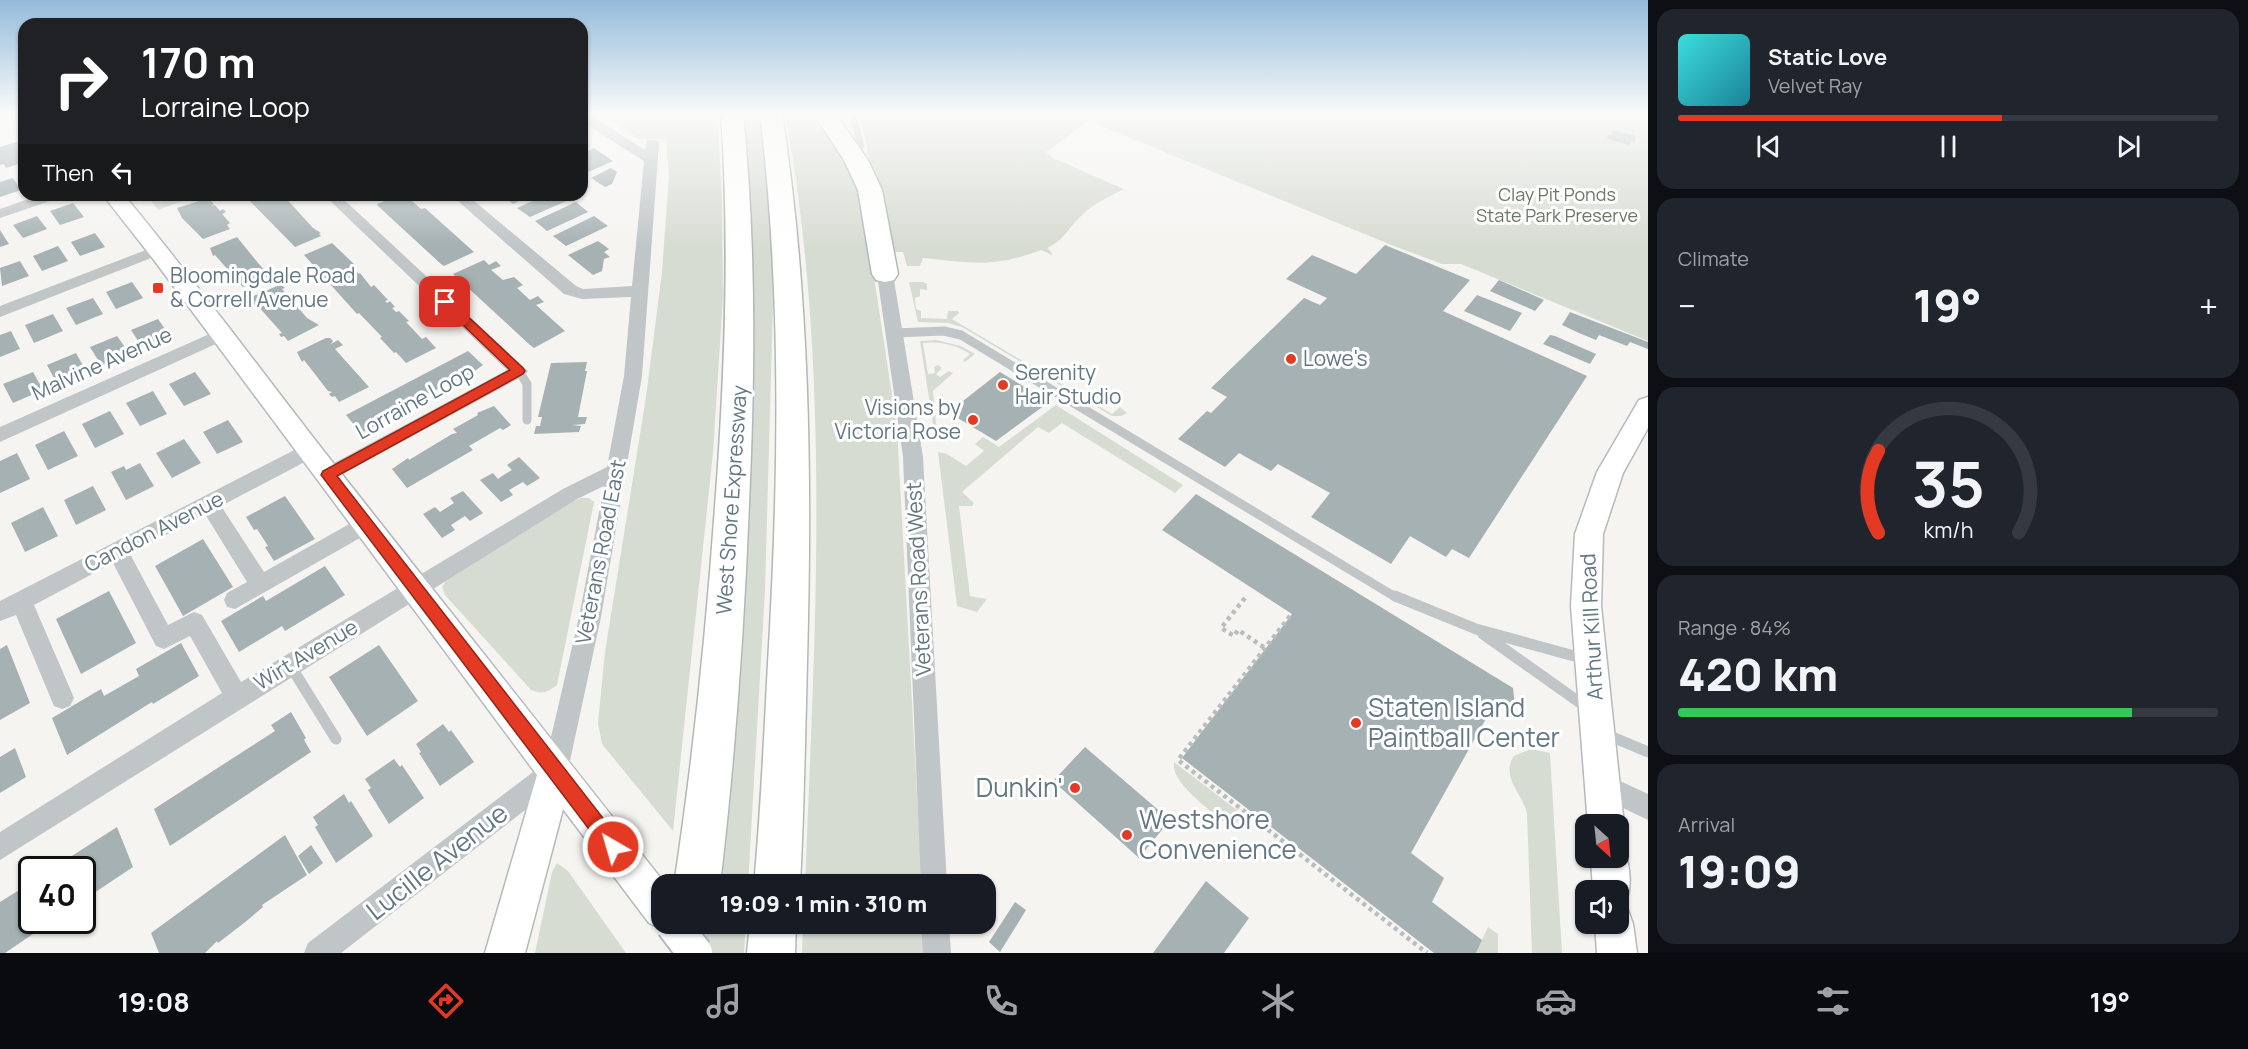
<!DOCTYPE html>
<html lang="en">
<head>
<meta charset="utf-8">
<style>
	body { margin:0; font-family:Manrope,sans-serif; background:#20242c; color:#f1f3f6; height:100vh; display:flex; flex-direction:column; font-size:22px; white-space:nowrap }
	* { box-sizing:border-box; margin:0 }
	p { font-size:20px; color:#9ea1a6 }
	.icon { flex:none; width:33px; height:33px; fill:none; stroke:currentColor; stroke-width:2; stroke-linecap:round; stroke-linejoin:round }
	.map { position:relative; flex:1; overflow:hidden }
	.drawer { display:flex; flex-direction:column; gap:9px; padding:9px; background:#0d0f14; width:600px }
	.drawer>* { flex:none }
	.banner { position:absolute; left:18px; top:18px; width:570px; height:183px; border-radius:18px; box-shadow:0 2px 4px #0004; background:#202124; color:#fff; overflow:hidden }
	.needle { width:39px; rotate:153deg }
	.controls { position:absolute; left:1575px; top:814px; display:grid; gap:12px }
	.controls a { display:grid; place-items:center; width:54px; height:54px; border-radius:12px; background:#171b24; box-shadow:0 2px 4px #0004; font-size:30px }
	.speed { position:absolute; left:18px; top:856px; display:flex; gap:12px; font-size:30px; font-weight:700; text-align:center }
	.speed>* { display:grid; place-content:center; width:78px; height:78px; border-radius:50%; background:#171b24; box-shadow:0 2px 4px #0004; line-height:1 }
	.speed .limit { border:3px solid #111; border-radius:9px; background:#fff; color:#111 }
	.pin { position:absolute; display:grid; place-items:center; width:51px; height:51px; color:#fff; margin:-26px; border-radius:12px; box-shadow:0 3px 9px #0006 }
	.me { position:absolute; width:66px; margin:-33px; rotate:322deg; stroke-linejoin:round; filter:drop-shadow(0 0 4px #0008) }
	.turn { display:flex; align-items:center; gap:21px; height:126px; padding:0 24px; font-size:27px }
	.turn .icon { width:78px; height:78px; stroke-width:2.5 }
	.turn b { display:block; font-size:42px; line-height:51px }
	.then { display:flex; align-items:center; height:57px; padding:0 24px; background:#0003; gap:12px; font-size:22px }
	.big { font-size:45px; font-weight:800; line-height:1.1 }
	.drawer .card { flex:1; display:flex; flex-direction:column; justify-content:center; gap:9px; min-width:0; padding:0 21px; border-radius:18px; background:#20242c }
	.drawer .dial { align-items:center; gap:0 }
	.dial svg { height:156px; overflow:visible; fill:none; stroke:#363941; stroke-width:7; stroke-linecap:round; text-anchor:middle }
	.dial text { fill:#f1f3f6; stroke:none }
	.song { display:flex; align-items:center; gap:18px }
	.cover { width:72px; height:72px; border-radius:9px; background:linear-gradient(135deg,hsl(180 70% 55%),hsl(190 70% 35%)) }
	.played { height:6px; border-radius:3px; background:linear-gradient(90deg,#e43922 60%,#363941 60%) }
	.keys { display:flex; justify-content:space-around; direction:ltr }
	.heat { display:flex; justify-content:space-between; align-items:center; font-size:33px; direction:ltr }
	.charge { height:9px; border-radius:4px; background:linear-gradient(90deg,#34c759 84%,#363941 0) }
	.trip { position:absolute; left:651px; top:874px; width:345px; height:60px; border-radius:18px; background:#171b24; box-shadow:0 2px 4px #0004; font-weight:800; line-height:60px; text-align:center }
	.menu { display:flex; height:96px; justify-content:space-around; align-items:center; background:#090b0e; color:#9ea1a6 }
	.menu .icon { width:42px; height:42px }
	.menu .selected { color:#e43922 }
	.menu b { font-size:27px; color:#f1f3f6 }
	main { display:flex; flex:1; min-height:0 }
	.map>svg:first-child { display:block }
	.green { fill:#d7dcd2 }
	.building { fill:#a6b1b4 }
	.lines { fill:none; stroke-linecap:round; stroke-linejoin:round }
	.secondary-casing { stroke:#b4babe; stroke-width:3 }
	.highway-casing { stroke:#b3b7b9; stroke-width:3 }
	.path { stroke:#babdbe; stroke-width:4.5; stroke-dasharray:4 4; stroke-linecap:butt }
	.lane-far2 { stroke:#c0c5c7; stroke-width:7 }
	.lane-far1 { stroke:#c0c5c7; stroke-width:9 }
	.lane { stroke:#c0c5c7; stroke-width:11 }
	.street { fill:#c0c5c7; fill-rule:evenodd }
	.secondary { fill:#fff; fill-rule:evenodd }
	.highway { fill:#fff; fill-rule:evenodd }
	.secondary-bridge-casing { stroke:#b4babe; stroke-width:38; stroke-linecap:butt }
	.secondary-bridge { stroke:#fff; stroke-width:34 }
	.route { fill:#e43922; stroke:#942516; stroke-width:1.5 }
	.poi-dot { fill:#e43922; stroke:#fff; stroke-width:2 }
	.labels { text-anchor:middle; stroke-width:6; stroke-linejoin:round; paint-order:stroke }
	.far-park-label { font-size:18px; fill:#6a7962; stroke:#fff }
	.poi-label { font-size:21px; fill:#637882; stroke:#fff; text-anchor:start }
	.street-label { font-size:21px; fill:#637882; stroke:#fff }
	.near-poi-label { font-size:26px; fill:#637882; stroke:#fff; text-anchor:start }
	.near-street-label { font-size:26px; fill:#637882; stroke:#fff }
</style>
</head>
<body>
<main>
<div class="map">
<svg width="1648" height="953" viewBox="0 0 1648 953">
	<rect width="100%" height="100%" fill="#f5f4f1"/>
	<path class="green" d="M599 113H717L718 123 722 202 723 297 713 453 673 831 602 744 598 723 605 652 646 397 662 272 669 175 666 139H639Z
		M741 113H762L770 192 773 306 765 590 748 885H711Z
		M785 113H814L850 164 856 180 870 250 897 428 922 885H805C815 629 832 367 785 113Z
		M860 113H1648V341L1461 264H1442L1394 246 1089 121 1046 152 1053 158 1135 194 1124 189C1108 197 1094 203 1081 216 1067 229 1066 239 1047 248L1052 253V255L1041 250C993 268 972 263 923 258L920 266H907L903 252H895L877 175 868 155Z
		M147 195H199L158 210Z
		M909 282H923L927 284V290L920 289V296L915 298 916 309 921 311V318L947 319 948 311H958L959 313 952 319 1112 414 1120 407 1127 413 1122 416H1112L962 327 948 323 918 322Z
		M936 340 961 346 975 354 965 362 963 360 970 354C956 345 940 341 923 343L928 374 935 373 934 367 938 365 942 368 936 374 940 377 949 371 953 373 933 391 937 433 935 436 920 341Z
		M1056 405 1183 485 1175 493 1062 423 1049 433 1038 427 962 492 974 503 972 506H959L970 596 987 599 977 612 957 606 938 452 947 454 966 466 984 451 975 444 983 437 999 447Z
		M581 498H589L594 502 557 685C548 692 542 695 531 690L445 595 442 587 446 581 571 502Z
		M1531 749 1550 753 1562 953H1532L1527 813C1522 793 1500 776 1514 756Z
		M1174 762 1242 814 1234 827 1229 826C1214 813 1169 782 1174 762Z
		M557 863 568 871 626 953H535L552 872Z
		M707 924H746L744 953H704Z
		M803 924H923L925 953H802Z
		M1488 927 1498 934V953H1476Z"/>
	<path class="building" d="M1612 130 1635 135V142L1631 141 1630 145 1607 139 1608 135H1612Z
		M23 140 24 162 6 168 4 164 0 165V147Z
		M594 148 613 161 586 173 582 171V154Z
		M611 168 617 172 612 184 605 187 591 178Z
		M13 178 21 190 0 197V182Z
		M244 195H283L313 228 321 233 319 234 321 236 295 247Z
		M399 195H425L412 201 421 209 425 208 474 252 444 266 441 264 378 206 377 204Z
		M502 195H532L513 204Z
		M546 195H565L571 199 530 217 517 208Z
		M215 196 218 199 211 201 214 204 211 206 215 205 220 211 223 209 226 212 222 214 230 223 227 225 230 229 203 239 182 218 177 208Z
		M576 202 588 212 547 231 535 221Z
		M73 203 84 217 60 225 50 211Z
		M37 216 47 229 23 238 13 225Z
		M594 216 608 226 566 246 553 236Z
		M0 230 9 244 0 247Z
		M95 233 105 247 80 256 71 242Z
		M237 237 258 263 270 276 243 287 239 283 237 284 235 281 237 280 215 255 213 256 210 248Z
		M598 241 609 249 604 252 610 257 604 259 602 271 593 275 568 255Z
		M332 243 354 264 350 265 356 268 358 274 360 273 371 287 374 285 388 300 385 301 387 303 390 301 395 307 392 308 396 312 399 311 409 321 406 322 422 339 426 337 436 348 406 363 396 352 394 353 380 338 382 337 359 313 357 314 304 255Z
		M1385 245 1470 280 1443 311 1587 376 1469 558 1452 549 1446 557 1410 536 1391 564 1311 517 1330 493 1278 464 1271 471 1239 453 1225 467 1178 439 1207 411 1211 413 1227 397 1211 388 1304 298 1320 305 1327 298 1286 279 1312 255 1356 274Z
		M58 246 68 261 42 271 33 256Z
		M484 260 489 265 496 261 501 266 491 270 503 280 514 277 523 285 517 288 530 300 538 296 544 302 536 305 565 331 534 348 530 345 453 274Z
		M20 261 29 276 2 286 0 268Z
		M284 279 287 283 282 285 285 288 282 289 307 318 319 325 288 341 284 336 281 337 279 334 282 333 257 305 255 306 253 303 255 302 251 297 277 286 275 283Z
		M1499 280 1544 300 1535 311 1490 291Z
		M132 282 143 298 116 309 106 292Z
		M1477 295 1522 313 1510 331 1464 311Z
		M93 298 103 314 76 325 66 308Z
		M1570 312 1648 342V349L1630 342 1627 346 1599 335 1596 340 1579 333 1562 325Z
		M53 314 63 331 34 343 25 325Z
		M158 319 169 335 142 347 131 330Z
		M11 331 20 349 0 357V335Z
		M1550 335 1555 336 1596 354 1590 364 1543 344Z
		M117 336 129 353 101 365 90 347Z
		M326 338H330L333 341 331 344 338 340 343 345 335 349 369 387 339 402 335 396 332 397 329 394 332 392 328 391 304 360 302 362 297 352Z
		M468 351 483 365 469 375 463 376 418 399 409 405 411 407 383 420 367 431 360 432 346 415Z
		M76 353 86 371 57 384 47 365Z
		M587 362 585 371H587L578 417H587L585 424 572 425 581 426 579 432 534 434 536 426H540L542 417H538L551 363Z
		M33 372 43 390 13 403 3 384Z
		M195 372 211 394 184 406 169 384Z
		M1000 372 1049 402 996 441 956 417 954 408Z
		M153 391 167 414 140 426 126 403Z
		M494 406 511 425 503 430 500 428 469 446 473 450 407 488 392 469 408 458 409 460 452 434 457 433 453 429 478 415 477 413Z
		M110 411 124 434 95 448 82 424Z
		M228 420 243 442 217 454 203 432Z
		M64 431 78 456 48 470 35 445Z
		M184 439 201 463 172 478 156 453Z
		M17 453 30 479 0 493V461Z
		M519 457 540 478 527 486 523 482 509 490 513 495 501 502 480 480 493 473 498 479 505 474 512 470 507 465Z
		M140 463 154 486 126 500 111 472 124 466 126 470Z
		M93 486 106 510 76 525 64 500Z
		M463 491 483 513 470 521 465 516 451 525 455 530 442 538 423 514 435 507 440 512 454 503 450 498Z
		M1196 494 1513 688 1515 706 1497 699 1411 853 1444 878 1432 902 1482 940 1476 953H1434L1182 758 1292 614 1162 530Z
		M285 496 315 539 274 561 265 547 268 546 257 529 254 530 246 517Z
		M43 507 58 536 25 552 11 523Z
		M203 539 233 587 183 616 155 566Z
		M325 566 345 595 285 631 282 626 239 652 221 621 263 596 266 601Z
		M109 591 136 643 81 674 56 619Z
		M181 643 199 676 153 704 152 702 67 755 52 718 101 689 104 696 139 676 136 669Z
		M7 645 30 703 0 720V649Z
		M379 645 418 701 367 736 329 677Z
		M291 712 306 738 304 740 311 752 170 846 154 809 275 731 271 725Z
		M443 724 449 732 451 730 474 762 440 786 419 753 421 752 416 744Z
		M1085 747 1170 820 1139 858 1053 781Z
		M15 748 26 777 0 793V757Z
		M394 759 400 767 402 765 424 798 389 824 368 790 371 788 365 779Z
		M344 794 349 803 351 801 373 836 336 863 315 827 318 825 313 817Z
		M117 827 133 867 82 901V870H50Z
		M285 835 307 875 262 905 263 907 244 923 218 943 217 941 205 953H159L151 933Z
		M311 845 323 863 309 874 298 856Z
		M1206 881 1249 918 1224 953H1153Z
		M32 882V921H52L5 953H0V902Z
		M1015 902 1026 910 1000 952 989 942Z"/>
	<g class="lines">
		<g class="secondary-casing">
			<path id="secondary" d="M103 195H124C191 276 254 361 319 445 434 592 551 738 666 885H662V924H674L662 929 649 923 563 809 525 953H485L537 775 154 260Z
				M1648 397V428L1623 473 1603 534 1601 606 1624 825 1618 838V825H1588L1571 606 1575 534 1597 472 1639 400Z
				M1618 844 1622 845C1630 864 1633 885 1625 904L1619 907 1628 910 1633 924 1637 953H1597L1595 924H1618V891H1593L1591 858H1618Z"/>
		</g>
		<g class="highway-casing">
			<path id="highway" d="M721 113H743C756 244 755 373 749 504 744 632 735 758 720 885H674C693 760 706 634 715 507 725 376 730 245 721 113Z
				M760 113H782C810 296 812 478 807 662 805 737 804 811 800 885H754C761 811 764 737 768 663 779 479 782 296 760 113Z
				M813 113H835L868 160 882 190 898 274 894 280 885 282 876 280 872 274 858 190 844 160Z
				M750 924H796L795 953H747Z"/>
		</g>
		<path class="path" d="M1245 598 1221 628 1234 636 1238 630 1265 648
			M1290 616 1178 760 1427 953"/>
		<path class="lane-far2" d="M852 113 861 146"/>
		<path class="lane-far1" d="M894 333 944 331 961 335 1397 598
			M519 371 527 384V420"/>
		<path class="lane" d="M1395 596 1476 629 1585 659
			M1483 634 1586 707
			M290 665 336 739
			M1605 734 1648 752"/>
		<path class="street" d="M582 113H587L645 150 647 140H657L659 143 642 376 601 617 568 770 565 779 341 953H304L308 943 545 763 579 617 604 486 577 499 0 860V832L222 693 190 636 164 649 156 646 113 563 34 605 74 698 70 706 62 709 54 706 16 615 0 621V601L302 446 309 444 316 446 319 451 316 456 221 506 264 572 360 518 367 516 374 518 377 524 374 530 235 609 227 607 224 600 227 593 247 582 205 514 130 554 168 625 194 612 202 615 241 682 563 489 607 467 624 376 631 297 582 299 564 294 451 195H467L576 286 583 289 632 286 644 161 582 122Z
			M40 195H61L59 198 0 218V209Z
			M324 195H339L528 371 525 375 328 482 321 480 318 475 321 470 507 370Z
			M159 245 164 247 167 250 164 253 0 317V306Z
			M885 269 893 274 923 457 947 885H921L903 457 877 274Z
			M223 328 229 330 231 334 229 338 0 442V427Z
			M1603 773 1648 794V820L1594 794 1590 785 1594 776Z
			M921 924H949L951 953H923Z"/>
		<use href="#secondary" class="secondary"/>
		<use href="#highway" class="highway"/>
		<g class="secondary-bridge-casing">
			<path id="secondary-bridge" d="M673 924 695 953"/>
		</g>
		<use href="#secondary-bridge" class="secondary-bridge"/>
	</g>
	<linearGradient id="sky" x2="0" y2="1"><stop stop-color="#94bbdb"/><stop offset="0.46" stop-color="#fafaf9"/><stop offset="1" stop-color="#fafaf9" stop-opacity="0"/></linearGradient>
	<rect width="1648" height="247" fill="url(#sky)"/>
	<path class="route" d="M445 298 449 299 523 368 525 371 523 374 337 476 620 840 622 847 620 853 613 856 607 853 321 475 323 471 510 370 441 304V299Z"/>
	<g class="poi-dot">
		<rect x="152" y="282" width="12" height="12" rx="3"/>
		<circle cx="1291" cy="359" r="6"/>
		<circle cx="1003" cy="385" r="6"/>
		<circle cx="973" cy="420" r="6"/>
		<circle cx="1356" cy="723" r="6"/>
		<circle cx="1075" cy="788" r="6"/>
		<circle cx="1127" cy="835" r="6"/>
	</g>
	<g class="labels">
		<g class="far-park-label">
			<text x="1557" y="201">Clay Pit Ponds<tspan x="1557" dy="21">State Park Preserve</tspan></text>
		</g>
		<g class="poi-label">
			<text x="170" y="283">Bloomingdale Road<tspan x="170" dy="24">&amp; Correll Avenue</tspan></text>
			<text x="1303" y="366">Lowe's</text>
			<text x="1015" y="380">Serenity<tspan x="1015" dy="24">Hair Studio</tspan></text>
			<text x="961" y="415" text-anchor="end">Visions by<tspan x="961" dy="24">Victoria Rose</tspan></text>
		</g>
		<g class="street-label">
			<text transform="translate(102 364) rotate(-24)" y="7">Malvine Avenue</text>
			<text transform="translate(415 402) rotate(-29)" y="7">Lorraine Loop</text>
			<text transform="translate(732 500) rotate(-86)" y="7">West Shore Expressway</text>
			<text transform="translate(154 532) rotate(-27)" y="7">Candon Avenue</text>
			<text transform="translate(601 552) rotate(-79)" y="7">Veterans Road East</text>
			<text transform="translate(919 579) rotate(-93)" y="7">Veterans Road West</text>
			<text transform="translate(1592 627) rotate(-93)" y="7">Arthur Kill Road</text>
			<text transform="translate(306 655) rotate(-31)" y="7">Wirt Avenue</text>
		</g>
		<g class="near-poi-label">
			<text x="1368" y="717">Staten Island<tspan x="1368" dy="30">Paintball Center</tspan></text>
			<text x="1063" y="797" text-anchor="end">Dunkin'</text>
			<text x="1139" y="829">Westshore<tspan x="1139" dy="30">Convenience</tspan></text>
		</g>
		<g class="near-street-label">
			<text transform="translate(437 862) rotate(-38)" y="9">Lucille Avenue</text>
		</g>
	</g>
</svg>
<div class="controls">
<a><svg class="needle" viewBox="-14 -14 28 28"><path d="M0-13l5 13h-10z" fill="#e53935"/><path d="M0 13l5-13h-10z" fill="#9ea1a6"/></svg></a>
<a><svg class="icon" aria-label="sound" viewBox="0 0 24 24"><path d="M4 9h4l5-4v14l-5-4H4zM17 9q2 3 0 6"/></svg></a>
</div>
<div class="speed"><div class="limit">40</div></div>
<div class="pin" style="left:445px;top:302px;background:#d93025"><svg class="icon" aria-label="arrive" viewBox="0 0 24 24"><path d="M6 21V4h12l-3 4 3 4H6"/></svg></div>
<svg class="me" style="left:613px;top:847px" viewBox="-20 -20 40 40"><circle r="17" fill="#e43922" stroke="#fff" stroke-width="3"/><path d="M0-11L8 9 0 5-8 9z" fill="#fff"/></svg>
<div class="trip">19:09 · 1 min · 310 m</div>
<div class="banner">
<div class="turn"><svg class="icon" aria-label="right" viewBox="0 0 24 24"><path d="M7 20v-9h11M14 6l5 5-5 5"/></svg><div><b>170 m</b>Lorraine Loop</div></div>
<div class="then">Then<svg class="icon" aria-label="left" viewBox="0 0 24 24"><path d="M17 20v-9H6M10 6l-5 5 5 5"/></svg></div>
</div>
</div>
<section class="drawer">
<div class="card">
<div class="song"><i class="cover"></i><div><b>Static Love</b><p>Velvet Ray</p></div></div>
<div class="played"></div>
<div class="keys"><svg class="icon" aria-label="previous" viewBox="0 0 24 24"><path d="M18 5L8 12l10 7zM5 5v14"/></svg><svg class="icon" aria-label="pause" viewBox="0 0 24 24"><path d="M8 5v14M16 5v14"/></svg><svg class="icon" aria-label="next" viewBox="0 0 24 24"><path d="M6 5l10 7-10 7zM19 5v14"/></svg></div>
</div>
<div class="card"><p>Climate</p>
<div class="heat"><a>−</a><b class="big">19°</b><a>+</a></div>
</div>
<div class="card dial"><svg viewBox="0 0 100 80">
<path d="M14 69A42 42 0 1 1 86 69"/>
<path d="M14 69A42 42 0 0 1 14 27" stroke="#e43922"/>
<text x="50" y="56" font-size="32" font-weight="700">35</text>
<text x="50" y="72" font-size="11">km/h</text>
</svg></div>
<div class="card"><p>Range · 84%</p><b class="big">420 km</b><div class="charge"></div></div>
<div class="card"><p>Arrival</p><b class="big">19:09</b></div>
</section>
</main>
<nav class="menu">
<b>19:08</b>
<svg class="icon selected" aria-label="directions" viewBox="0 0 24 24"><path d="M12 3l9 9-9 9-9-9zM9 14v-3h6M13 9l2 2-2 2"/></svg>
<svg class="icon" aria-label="music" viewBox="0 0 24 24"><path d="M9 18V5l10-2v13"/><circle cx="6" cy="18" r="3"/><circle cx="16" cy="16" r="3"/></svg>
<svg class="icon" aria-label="phone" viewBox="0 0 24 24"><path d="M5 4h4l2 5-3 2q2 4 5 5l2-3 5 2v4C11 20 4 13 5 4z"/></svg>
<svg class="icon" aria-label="climate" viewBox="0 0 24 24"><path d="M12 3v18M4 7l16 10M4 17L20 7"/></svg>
<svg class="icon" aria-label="car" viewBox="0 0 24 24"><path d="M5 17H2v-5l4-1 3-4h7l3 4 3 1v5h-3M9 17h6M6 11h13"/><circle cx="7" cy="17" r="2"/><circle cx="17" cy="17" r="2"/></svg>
<svg class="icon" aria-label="filters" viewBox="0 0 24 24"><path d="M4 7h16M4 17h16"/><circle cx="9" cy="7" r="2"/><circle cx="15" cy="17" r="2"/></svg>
<b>19°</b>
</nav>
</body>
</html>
